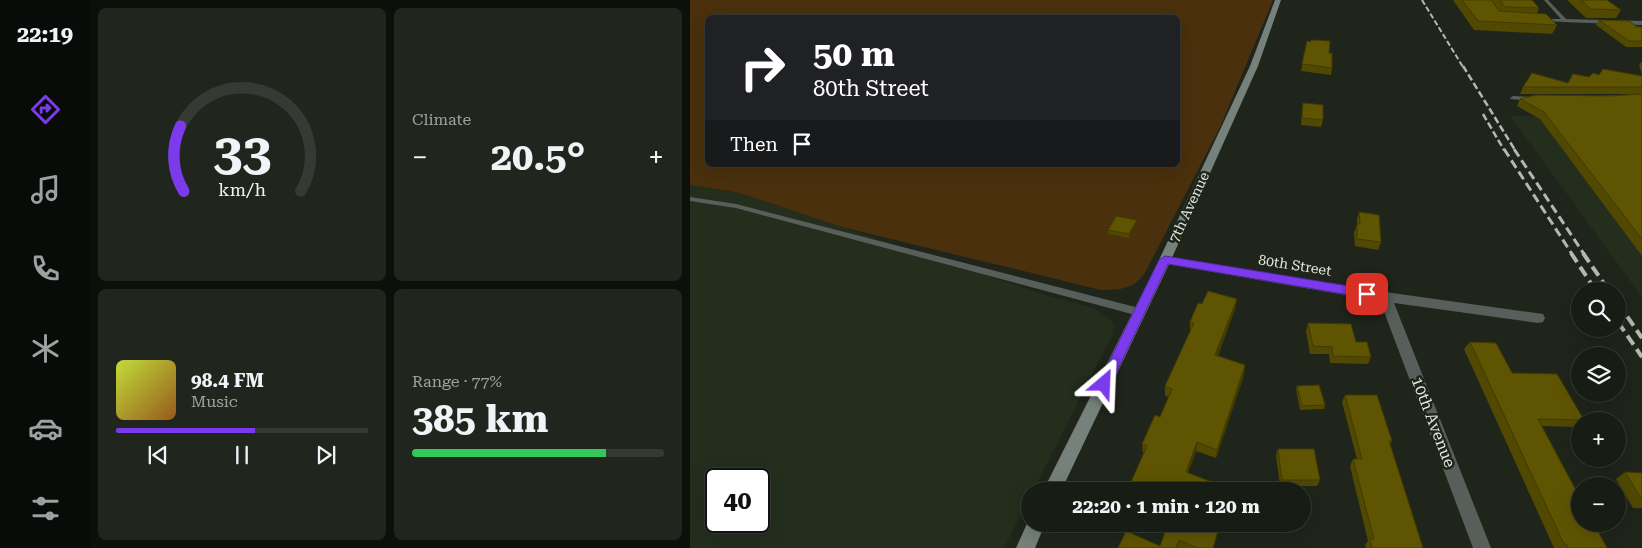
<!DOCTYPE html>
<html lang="en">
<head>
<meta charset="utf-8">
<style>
	body { margin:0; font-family:"Roboto Serif",serif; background:#20251d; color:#f1f3f6; height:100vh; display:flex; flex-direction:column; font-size:19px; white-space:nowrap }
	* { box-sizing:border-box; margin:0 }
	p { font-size:16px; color:#9ea1a0 }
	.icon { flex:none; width:28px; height:28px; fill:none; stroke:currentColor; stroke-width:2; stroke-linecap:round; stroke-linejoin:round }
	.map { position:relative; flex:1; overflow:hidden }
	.panel { display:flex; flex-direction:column; gap:8px; padding:8px; background:#0d0f0b; width:600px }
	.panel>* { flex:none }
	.hud { position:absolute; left:15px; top:15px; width:475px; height:152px; border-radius:8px; box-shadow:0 5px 20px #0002,0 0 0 1px #363a34; background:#202124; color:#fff; overflow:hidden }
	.fabs { position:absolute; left:881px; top:282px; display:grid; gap:10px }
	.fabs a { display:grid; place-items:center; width:55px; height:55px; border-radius:50%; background:#171c14; box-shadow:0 5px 20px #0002,0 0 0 1px #363a34; font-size:25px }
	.speed { position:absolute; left:15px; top:468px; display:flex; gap:10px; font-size:25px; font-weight:700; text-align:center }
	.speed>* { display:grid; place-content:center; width:65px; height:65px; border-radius:50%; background:#171c14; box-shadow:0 5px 20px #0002,0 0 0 1px #363a34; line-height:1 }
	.speed .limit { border:2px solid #111; border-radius:8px; background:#fff; color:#111 }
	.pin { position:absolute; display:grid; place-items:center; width:42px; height:42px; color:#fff; margin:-21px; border-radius:10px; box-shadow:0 2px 8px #0006 }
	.me { position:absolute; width:55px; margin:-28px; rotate:26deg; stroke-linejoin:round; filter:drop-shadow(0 0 4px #0008) }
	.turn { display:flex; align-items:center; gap:18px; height:105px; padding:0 25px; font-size:22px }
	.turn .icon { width:65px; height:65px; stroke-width:2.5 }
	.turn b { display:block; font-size:35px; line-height:42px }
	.then { display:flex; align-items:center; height:48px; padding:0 25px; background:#0003; gap:10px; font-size:19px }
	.big { font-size:38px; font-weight:700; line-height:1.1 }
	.panel .tile { flex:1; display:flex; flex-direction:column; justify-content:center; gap:8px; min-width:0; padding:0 18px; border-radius:8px; background:#20251d }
	.panel .dial { align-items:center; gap:0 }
	.dial svg { height:130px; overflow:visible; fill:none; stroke:#363a34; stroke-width:7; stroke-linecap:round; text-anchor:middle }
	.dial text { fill:#f1f3f6; stroke:none }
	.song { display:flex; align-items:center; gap:15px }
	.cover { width:60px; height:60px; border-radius:8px; background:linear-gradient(135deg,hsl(70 70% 55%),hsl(30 70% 35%)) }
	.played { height:5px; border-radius:2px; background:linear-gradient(90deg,#7c3aed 55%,#363a34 55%) }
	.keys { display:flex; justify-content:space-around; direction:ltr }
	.heat { display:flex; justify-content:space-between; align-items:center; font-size:28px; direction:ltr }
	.charge { height:8px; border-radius:4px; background:linear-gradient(90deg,#34c759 77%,#363a34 0) }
	.panel .tiles { flex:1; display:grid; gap:8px; grid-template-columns:repeat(2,1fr) }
	.trip { position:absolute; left:331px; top:482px; width:290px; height:50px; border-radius:25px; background:#171c14; box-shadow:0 5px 20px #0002,0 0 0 1px #363a34; font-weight:700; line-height:50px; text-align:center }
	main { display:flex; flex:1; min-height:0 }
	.dock { display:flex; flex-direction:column; width:90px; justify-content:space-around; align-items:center; background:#090b08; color:#9ea1a0 }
	.dock .icon { width:35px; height:35px }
	.dock .on { color:#7c3aed }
	.dock b { font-size:22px; color:#f1f3f6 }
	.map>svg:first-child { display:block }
	.built { fill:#242e1d; fill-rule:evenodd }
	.green { fill:#4a300c; fill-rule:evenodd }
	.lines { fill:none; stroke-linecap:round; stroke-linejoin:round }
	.lane { fill:#585f5b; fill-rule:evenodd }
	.street { fill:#585f5b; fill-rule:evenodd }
	.secondary { fill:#76817b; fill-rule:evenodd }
	.rail-far3 { stroke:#b3b8b0; stroke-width:2; stroke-dasharray:5.5 2.5; stroke-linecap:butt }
	.rail-far2 { stroke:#b3b8b0; stroke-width:2.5; stroke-dasharray:7 3; stroke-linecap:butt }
	.rail-far1 { stroke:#b3b8b0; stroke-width:3; stroke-dasharray:9 4.5; stroke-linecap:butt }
	.rail { stroke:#b3b8b0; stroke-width:4; stroke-dasharray:11 5.5; stroke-linecap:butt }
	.wall { fill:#514802 }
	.shaded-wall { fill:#423b01 }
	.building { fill:#5e5402; stroke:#423b01 }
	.route { fill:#7c3aed; stroke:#51269a }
	.labels { text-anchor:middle; stroke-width:5; stroke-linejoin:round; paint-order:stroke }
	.street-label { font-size:14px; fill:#e3e8e0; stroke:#1f251a }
	.near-street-label { font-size:16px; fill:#e3e8e0; stroke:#1f251a }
</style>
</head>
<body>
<main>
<nav class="dock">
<b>22:19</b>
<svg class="icon on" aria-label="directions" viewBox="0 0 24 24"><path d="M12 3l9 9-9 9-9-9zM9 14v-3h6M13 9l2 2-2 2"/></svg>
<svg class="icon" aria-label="music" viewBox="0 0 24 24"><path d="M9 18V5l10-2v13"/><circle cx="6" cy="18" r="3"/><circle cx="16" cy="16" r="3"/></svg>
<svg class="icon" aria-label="phone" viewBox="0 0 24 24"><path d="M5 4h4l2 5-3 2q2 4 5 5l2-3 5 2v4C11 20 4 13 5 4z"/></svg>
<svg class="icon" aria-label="climate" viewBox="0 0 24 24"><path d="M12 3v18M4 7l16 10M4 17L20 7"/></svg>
<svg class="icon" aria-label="car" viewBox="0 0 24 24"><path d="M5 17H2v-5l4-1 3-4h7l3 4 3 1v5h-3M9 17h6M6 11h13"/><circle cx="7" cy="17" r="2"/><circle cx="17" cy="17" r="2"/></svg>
<svg class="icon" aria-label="filters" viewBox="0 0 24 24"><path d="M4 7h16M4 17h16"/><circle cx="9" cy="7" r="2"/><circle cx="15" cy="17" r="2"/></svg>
</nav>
<section class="panel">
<div class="tiles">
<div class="tile dial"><svg viewBox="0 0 100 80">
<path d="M14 69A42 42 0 1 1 86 69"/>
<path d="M14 69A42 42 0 0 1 12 29" stroke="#7c3aed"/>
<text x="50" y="56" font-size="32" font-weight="700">33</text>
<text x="50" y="72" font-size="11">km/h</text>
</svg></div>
<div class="tile"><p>Climate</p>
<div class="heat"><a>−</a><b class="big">20.5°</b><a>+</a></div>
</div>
<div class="tile">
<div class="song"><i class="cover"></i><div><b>98.4 FM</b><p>Music</p></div></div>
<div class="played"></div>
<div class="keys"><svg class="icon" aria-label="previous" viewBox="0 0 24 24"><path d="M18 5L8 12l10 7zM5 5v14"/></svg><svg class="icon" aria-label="pause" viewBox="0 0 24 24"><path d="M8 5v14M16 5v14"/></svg><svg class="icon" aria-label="next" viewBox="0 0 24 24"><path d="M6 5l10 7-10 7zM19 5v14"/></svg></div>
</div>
<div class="tile"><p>Range · 77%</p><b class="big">385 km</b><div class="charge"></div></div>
</div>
</section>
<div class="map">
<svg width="952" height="548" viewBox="0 0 952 548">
	<rect width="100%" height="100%" fill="#1f251a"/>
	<path class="built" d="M820 116 952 118V297Z
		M0 185 50 193 358 296 404 308 422 321 424 326 422 335 343 491H340V497L314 548H0ZM26 479H69V521H26Z"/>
	<path class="green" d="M0 0H583L531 125 456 271C445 289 431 290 411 290L152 227 50 193 0 185ZM18 18H488V165H18Z"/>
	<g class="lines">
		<path class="lane" d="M854 0H858L877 20V22L851 21V20L853 19H871Z
			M823 96 842 97 845 99 842 101 821 99 820 98Z
			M0 197 46 204 449 308 452 309 454 312 452 315 449 316 46 208 0 201Z"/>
		<path class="street" d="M875 19 952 21V25L873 22 872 21Z
			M475 256 695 292 853 314 855 318 853 322 848 323 704 303 801 548H783L690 301 471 263 469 260 471 257Z"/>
		<path class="secondary" d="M585 0H591L568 66 481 260 371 491H353L469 260 560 66Z
			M340 517V524H355L345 548H326Z"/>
		<path class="rail-far3" d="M732 0 773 67"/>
		<path class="rail-far2" d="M773 66 825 150
			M793 114 814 150"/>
		<path class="rail-far1" d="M814 149 882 254
			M824 149 894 254"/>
		<path class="rail" d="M881 253 906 291
			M893 253 919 291
			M928 303 952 338
			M928 322 952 357"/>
	</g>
	<path class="wall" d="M763 0H842L849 8 847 14 867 25 862 34 784 30Z
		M877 0H917L931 10 926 18H896Z
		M909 20 952 27V47H936L906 25Z
		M617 41 639 53 642 68 641 75 611 71Z
		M952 61V75L949 65Z
		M909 75 952 76V94H830L833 87 878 83Z
		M952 94V256L850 119 827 106 830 99Z
		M613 103 633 120 631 127 611 125 612 110Z
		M669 212 691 242 688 250 665 246 664 232 667 225V219Z
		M447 224 439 238 418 234V230Z
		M512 304 545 309 528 356 555 365 554 375 526 458 506 451 498 473 540 491H439L438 489 454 454 453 453 452 444 470 417 479 397 475 396V386L500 332V322Z
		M618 323 666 342 681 357 678 364 640 363 639 354H620L616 331Z
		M780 342 822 373 894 420 893 421H890V424L886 427 851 426 917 548H864L774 349Z
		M607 386 635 405 634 409 610 410 606 389Z
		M655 395 702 441 700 444 733 548H676L675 545 678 541 660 466 663 459H667L652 402Z
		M588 449 630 480 627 486H590L586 455Z
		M935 472 952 473V508H943L926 479Z
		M478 524 523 548H490L470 546Z"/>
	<path class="shaded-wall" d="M447 220V224L439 238V234Z
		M547 299 545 309 524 365 525 355Z
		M555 365 554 375 526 458 527 450Z
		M507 442 506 451 495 480 496 472Z"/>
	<path class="building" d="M772 0H801L809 11 856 14 867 25 788 21Z
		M810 0H842L849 8 815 7Z
		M891 0H917L931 10 901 9Z
		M909 20 939 21 947 27H952V41H939Z
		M621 40 640 41 639 53H642V68L612 64 617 41 621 42Z
		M913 69 952 76V87H833L842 73 878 83 883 74 899 77 903 73 909 75Z
		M952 94V239L854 112 830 99 846 95 920 96Z
		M613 103 633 105V120L612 118Z
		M669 212 689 215 691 242 667 239V224H670Z
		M426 216 447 220 439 234 418 230Z
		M518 291 547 299 525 355 555 365 527 450 507 442 496 472 540 489V491H443L438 489 457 446 452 444 465 415 470 417 482 389 475 386 504 323 500 322 508 303 512 304Z
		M618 323 661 324 666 342H677L681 357 643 356 642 347 623 346Z
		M780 342 806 343 822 373 867 374 894 420 848 419 890 498V524H904L917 548H878L876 544H874Z
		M629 385 635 405 612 406 607 386Z
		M655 395H687L702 441H699L733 548H682L680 539H684L663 459H672Z
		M588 449H624L630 480H592Z
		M935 472 952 473V500Z
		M478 524H530L523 548H507L489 540 486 548H428L436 531 470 546Z"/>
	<path class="route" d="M475 256 677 289 683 294 677 298 478 264 419 388 414 390 410 388 408 384 410 380 469 260Z"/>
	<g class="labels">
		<g class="street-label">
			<text transform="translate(499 207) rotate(-65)" y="5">7th Avenue</text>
			<text transform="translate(605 265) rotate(9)" y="5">80th Street</text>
		</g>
		<g class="near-street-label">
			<text transform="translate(744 422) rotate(69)" y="6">10th Avenue</text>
		</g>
	</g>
</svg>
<div class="fabs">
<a><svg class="icon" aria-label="search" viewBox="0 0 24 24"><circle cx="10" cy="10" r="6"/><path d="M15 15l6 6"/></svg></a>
<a><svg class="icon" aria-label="layers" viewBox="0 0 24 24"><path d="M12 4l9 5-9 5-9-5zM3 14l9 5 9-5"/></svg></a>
<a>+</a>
<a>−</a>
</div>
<div class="speed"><div class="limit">40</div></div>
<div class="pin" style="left:677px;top:294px;background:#d93025"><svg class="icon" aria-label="arrive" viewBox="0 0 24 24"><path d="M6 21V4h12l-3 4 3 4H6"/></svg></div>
<svg class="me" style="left:414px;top:384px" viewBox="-20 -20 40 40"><path d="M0-17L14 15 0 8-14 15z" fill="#7c3aed" stroke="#fff" stroke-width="4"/></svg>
<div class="trip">22:20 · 1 min · 120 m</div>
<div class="hud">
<div class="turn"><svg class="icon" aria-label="right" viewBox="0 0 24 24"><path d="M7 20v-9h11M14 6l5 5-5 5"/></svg><div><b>50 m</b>80th Street</div></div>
<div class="then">Then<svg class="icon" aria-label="arrive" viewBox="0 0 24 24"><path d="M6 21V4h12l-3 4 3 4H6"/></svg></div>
</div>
</div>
</main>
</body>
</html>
